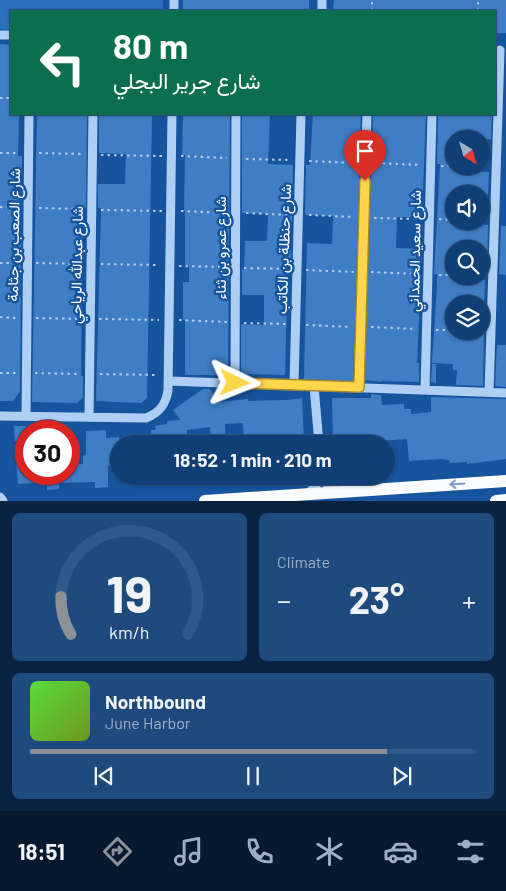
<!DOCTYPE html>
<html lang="en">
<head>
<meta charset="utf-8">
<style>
	body { margin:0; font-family:Barlow,Vazirmatn,sans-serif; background:#1e4a7e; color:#f1f3f6; height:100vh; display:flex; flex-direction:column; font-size:19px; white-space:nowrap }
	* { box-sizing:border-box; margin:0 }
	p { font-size:16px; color:#9cafc5 }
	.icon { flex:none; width:28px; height:28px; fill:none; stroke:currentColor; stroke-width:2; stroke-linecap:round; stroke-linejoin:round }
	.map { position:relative; height:501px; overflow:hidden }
	.panel { display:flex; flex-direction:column; gap:12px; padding:12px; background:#092341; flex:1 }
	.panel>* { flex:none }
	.top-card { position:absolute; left:10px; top:10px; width:486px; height:105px; border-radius:0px; box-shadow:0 1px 4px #0004,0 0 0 1px #305888; background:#0b6e4f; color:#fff; overflow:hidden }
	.needle { width:32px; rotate:143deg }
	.buttons { position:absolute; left:445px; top:130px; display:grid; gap:10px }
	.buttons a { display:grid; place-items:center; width:45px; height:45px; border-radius:50%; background:#103f76; box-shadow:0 1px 4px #0004,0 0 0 1px #305888; font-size:25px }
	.speed { position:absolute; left:15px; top:420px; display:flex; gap:10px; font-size:25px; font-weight:700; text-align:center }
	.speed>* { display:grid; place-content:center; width:65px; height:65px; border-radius:50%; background:#103f76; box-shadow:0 1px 4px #0004,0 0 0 1px #305888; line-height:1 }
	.speed .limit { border:8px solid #d22; background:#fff; color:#111 }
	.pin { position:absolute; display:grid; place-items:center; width:42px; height:42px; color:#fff; margin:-51px -21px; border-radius:50% 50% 50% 0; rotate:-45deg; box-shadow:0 0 5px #0007 }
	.pin .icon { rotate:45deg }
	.me { position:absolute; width:55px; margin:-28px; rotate:92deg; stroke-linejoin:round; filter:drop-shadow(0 0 4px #0008) }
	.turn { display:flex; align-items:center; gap:18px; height:105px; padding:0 20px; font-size:22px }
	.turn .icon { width:65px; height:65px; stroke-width:2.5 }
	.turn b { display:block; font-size:35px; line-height:42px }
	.big { font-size:38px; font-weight:700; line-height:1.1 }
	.panel .tile { flex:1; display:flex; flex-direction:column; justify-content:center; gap:8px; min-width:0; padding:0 18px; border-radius:8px; background:#1e4a7e }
	.panel .dial { align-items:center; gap:0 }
	.dial svg { height:130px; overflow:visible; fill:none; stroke:#305888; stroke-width:7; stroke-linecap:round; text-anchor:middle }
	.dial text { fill:#f1f3f6; stroke:none }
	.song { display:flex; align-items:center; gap:15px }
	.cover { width:60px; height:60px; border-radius:8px; background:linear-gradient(135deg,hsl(110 70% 55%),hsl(80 70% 35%)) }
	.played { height:5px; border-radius:2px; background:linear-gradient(90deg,#8c9099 80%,#305888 80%) }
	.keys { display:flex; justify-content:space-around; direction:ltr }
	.heat { display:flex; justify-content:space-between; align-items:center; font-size:28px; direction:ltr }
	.panel .tiles { flex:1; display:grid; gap:12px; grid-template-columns:1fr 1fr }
	.tile:last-child { grid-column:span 2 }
	.trip { position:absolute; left:110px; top:435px; width:285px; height:50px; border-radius:25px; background:#103f76; box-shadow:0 1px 4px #0004,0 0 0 1px #305888; font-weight:700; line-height:50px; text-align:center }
	.dock { display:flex; height:80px; justify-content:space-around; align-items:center; background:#06192f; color:#9cafc5 }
	.dock .icon { width:35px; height:35px }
	.dock .current { color:#8c9099 }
	.dock b { font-size:22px; color:#f1f3f6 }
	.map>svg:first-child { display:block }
	.green { fill:#2a6fbb }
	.building { fill:#3f7ec4 }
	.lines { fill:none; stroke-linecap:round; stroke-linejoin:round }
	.path { stroke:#aecff3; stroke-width:2; stroke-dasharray:2.5 4; stroke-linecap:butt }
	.minor { stroke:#aecff3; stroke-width:9 }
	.major { stroke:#fafcff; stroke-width:12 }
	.oneway { stroke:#7da0ca }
	.route-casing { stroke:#a68a30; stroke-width:12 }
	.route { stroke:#ffd54a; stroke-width:9 }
	.labels { text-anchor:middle; stroke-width:5; stroke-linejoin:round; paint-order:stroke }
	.street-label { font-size:15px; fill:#fff; stroke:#16549e }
</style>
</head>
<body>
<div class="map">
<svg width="506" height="501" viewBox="0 0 506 501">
	<rect width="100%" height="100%" fill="#16549e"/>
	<path class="green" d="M0 0H163V11H11V30L0 29Z"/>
	<path class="building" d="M183 0H309V11H183Z
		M334 0H506V33H495V11H333Z
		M0 44 11 45V114H19L18 156H22L20 391 13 401H0Z
		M37 114H87L86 208H84L82 267 81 376H83V397L77 403 32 402Z
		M99 114H152L147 398 141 403 96 401 101 208H98V184H125L126 154 99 153Z
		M183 114H230L228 375H185V320H183V282H189V265H185V211H184L185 155H182Z
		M242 114H270L268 164 293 165 291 265H288L285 375 241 374V324L264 325V295H242V269H244L245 241H267L268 214 242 213Z
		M313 114H361L353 381 304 379 307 243 332 244 333 216 305 215 306 165H310Z
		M376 114H426L422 217H397L396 248 422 249 417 363H419V382L381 381V382L365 380 373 115Z
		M438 114H492L491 139H454V170L489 172 488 194H454V224L488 225 487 273H481V249H454V278L485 280 484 304H454V333L484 334 483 386 456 385 457 370H453V364L432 363 437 286V274H434L440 164H437Z
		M501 226H506V275L499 274Z
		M497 345H506V387L495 386Z
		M432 364H436V383L431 382Z
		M203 389H210L219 402 248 399V401L286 400 302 398 304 441H300V444H244L243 423 225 424 226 444H211L210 427 187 430V444H152L151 430H156L155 426 167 424V421L180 420 173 410Z
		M371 394 381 395 382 405 404 404V409H411V414L431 412V397L506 399V459L467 464V462L450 463 449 460 441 459 409 461 407 439 333 444 332 398H371Z
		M14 426H26V440L15 441Z
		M106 430V438L119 437V465L108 466V487L95 488V482L59 483V489L47 490V482L18 484 16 460 26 459V474H69V465L83 464V456L86 455V431Z"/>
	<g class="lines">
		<path class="path" d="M372 11V0
			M478 11V0
			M0 98H11
			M0 153H19
			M39 153 84 154
			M101 155 162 156
			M181 156 227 158
			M246 159 291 160
			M309 161 356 163
			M376 163 421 165
			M441 166H454
			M460 166 486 167
			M0 207 19 208
			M39 208 82 209
			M101 210 162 211
			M181 211 226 213
			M246 213 289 215
			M309 215 354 217
			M374 218 419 219
			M439 219 454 220
			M0 263H19
			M36 263 82 264
			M101 264 159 265
			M179 266 227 267
			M244 268 286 269
			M306 270 354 272
			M371 272 419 274
			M439 275H454
			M0 317 17 318
			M36 318 82 319
			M99 319 159 320
			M179 320 227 322
			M244 323 286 324
			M306 325 351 327
			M371 327 416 329
			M436 330H454
			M0 373H18
			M35 373 80 374
			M100 374 158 375"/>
		<path class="minor" d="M174 11V0
			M322 11V0
			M0 35H11
			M168 381 506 393
			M235 383 236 114
			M294 385 301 114
			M314 386 319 444
			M359 387 367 114
			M425 390 432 114
			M489 392 500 50
			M0 416 146 418C159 413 166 405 168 390L172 114
			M26 416 29 114
			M89 417 93 114
			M322 476 326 483 337 492
			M308 494 317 484 320 476
			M0 497 3 501"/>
		<path class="major" d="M205 501 506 481
			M496 501 506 500"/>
	</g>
	<defs><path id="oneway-shaft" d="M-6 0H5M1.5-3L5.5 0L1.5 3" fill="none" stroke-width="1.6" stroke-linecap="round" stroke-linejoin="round" transform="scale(1.25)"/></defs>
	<use class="oneway" href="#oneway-shaft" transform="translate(457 484) rotate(176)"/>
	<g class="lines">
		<g class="route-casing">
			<path id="route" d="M235 383 359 387 365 181"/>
		</g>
		<use href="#route" class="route"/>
	</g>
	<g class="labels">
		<g class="street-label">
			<text transform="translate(14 235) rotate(-89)" y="5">شارع الصعب بن جثامة</text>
			<text transform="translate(221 248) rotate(-90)" y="5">شارع عمرو بن ثناء</text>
			<text transform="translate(284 249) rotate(-88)" y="5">شارع حنظلة بن الكاتب</text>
			<text transform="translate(415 251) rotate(-89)" y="5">شارع سعيد الحمداني</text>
			<text transform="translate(77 265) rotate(-89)" y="5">شارع عبدالله الرياحي</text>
		</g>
	</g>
</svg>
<div class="buttons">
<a><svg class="needle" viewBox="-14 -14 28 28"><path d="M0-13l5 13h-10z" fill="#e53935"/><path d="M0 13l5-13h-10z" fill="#9cafc5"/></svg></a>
<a><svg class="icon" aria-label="sound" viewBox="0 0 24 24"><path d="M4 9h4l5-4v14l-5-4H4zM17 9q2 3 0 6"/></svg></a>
<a><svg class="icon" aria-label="search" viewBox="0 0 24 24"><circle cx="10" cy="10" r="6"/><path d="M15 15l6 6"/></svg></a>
<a><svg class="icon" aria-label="layers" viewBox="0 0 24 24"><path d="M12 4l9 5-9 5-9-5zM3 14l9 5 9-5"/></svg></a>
</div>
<div class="speed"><div class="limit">30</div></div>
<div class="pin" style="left:365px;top:181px;background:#d93025"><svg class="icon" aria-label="arrive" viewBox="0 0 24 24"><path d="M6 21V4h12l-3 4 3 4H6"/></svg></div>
<svg class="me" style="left:235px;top:383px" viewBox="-20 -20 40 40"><path d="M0-17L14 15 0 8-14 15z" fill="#ffd54a" stroke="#fff" stroke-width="4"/></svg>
<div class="trip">18:52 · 1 min · 210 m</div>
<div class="top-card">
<div class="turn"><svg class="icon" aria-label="left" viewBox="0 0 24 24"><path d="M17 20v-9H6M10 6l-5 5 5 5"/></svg><div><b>80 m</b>شارع جرير البجلي</div></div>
</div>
</div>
<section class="panel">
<div class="tiles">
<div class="tile dial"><svg viewBox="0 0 100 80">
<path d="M14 69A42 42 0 1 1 86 69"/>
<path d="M14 69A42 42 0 0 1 8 46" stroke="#8c9099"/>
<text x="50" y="56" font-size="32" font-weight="700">19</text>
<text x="50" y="72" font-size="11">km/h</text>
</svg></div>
<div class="tile"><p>Climate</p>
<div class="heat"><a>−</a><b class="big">23°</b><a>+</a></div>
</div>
<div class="tile">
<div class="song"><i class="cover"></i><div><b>Northbound</b><p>June Harbor</p></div></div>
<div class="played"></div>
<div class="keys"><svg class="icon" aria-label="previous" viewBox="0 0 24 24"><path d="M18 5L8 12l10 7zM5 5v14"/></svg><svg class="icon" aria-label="pause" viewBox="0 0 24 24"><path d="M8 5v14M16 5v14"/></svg><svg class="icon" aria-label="next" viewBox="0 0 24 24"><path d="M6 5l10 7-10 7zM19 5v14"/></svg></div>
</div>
</div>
</section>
<nav class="dock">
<b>18:51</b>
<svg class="icon current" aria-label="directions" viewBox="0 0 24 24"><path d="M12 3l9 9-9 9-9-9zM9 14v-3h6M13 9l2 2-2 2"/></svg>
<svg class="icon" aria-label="music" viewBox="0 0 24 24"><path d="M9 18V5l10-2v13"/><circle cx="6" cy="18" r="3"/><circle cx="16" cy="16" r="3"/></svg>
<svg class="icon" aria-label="phone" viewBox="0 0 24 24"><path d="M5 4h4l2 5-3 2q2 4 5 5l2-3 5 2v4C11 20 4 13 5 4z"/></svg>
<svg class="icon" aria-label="climate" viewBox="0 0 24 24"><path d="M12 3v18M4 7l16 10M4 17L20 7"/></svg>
<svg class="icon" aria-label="car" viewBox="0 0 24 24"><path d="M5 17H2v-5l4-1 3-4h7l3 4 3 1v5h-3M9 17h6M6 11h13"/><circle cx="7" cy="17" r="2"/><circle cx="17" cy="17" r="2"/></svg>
<svg class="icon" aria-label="filters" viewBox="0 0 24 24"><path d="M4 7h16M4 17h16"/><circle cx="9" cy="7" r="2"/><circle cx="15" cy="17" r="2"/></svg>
</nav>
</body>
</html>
